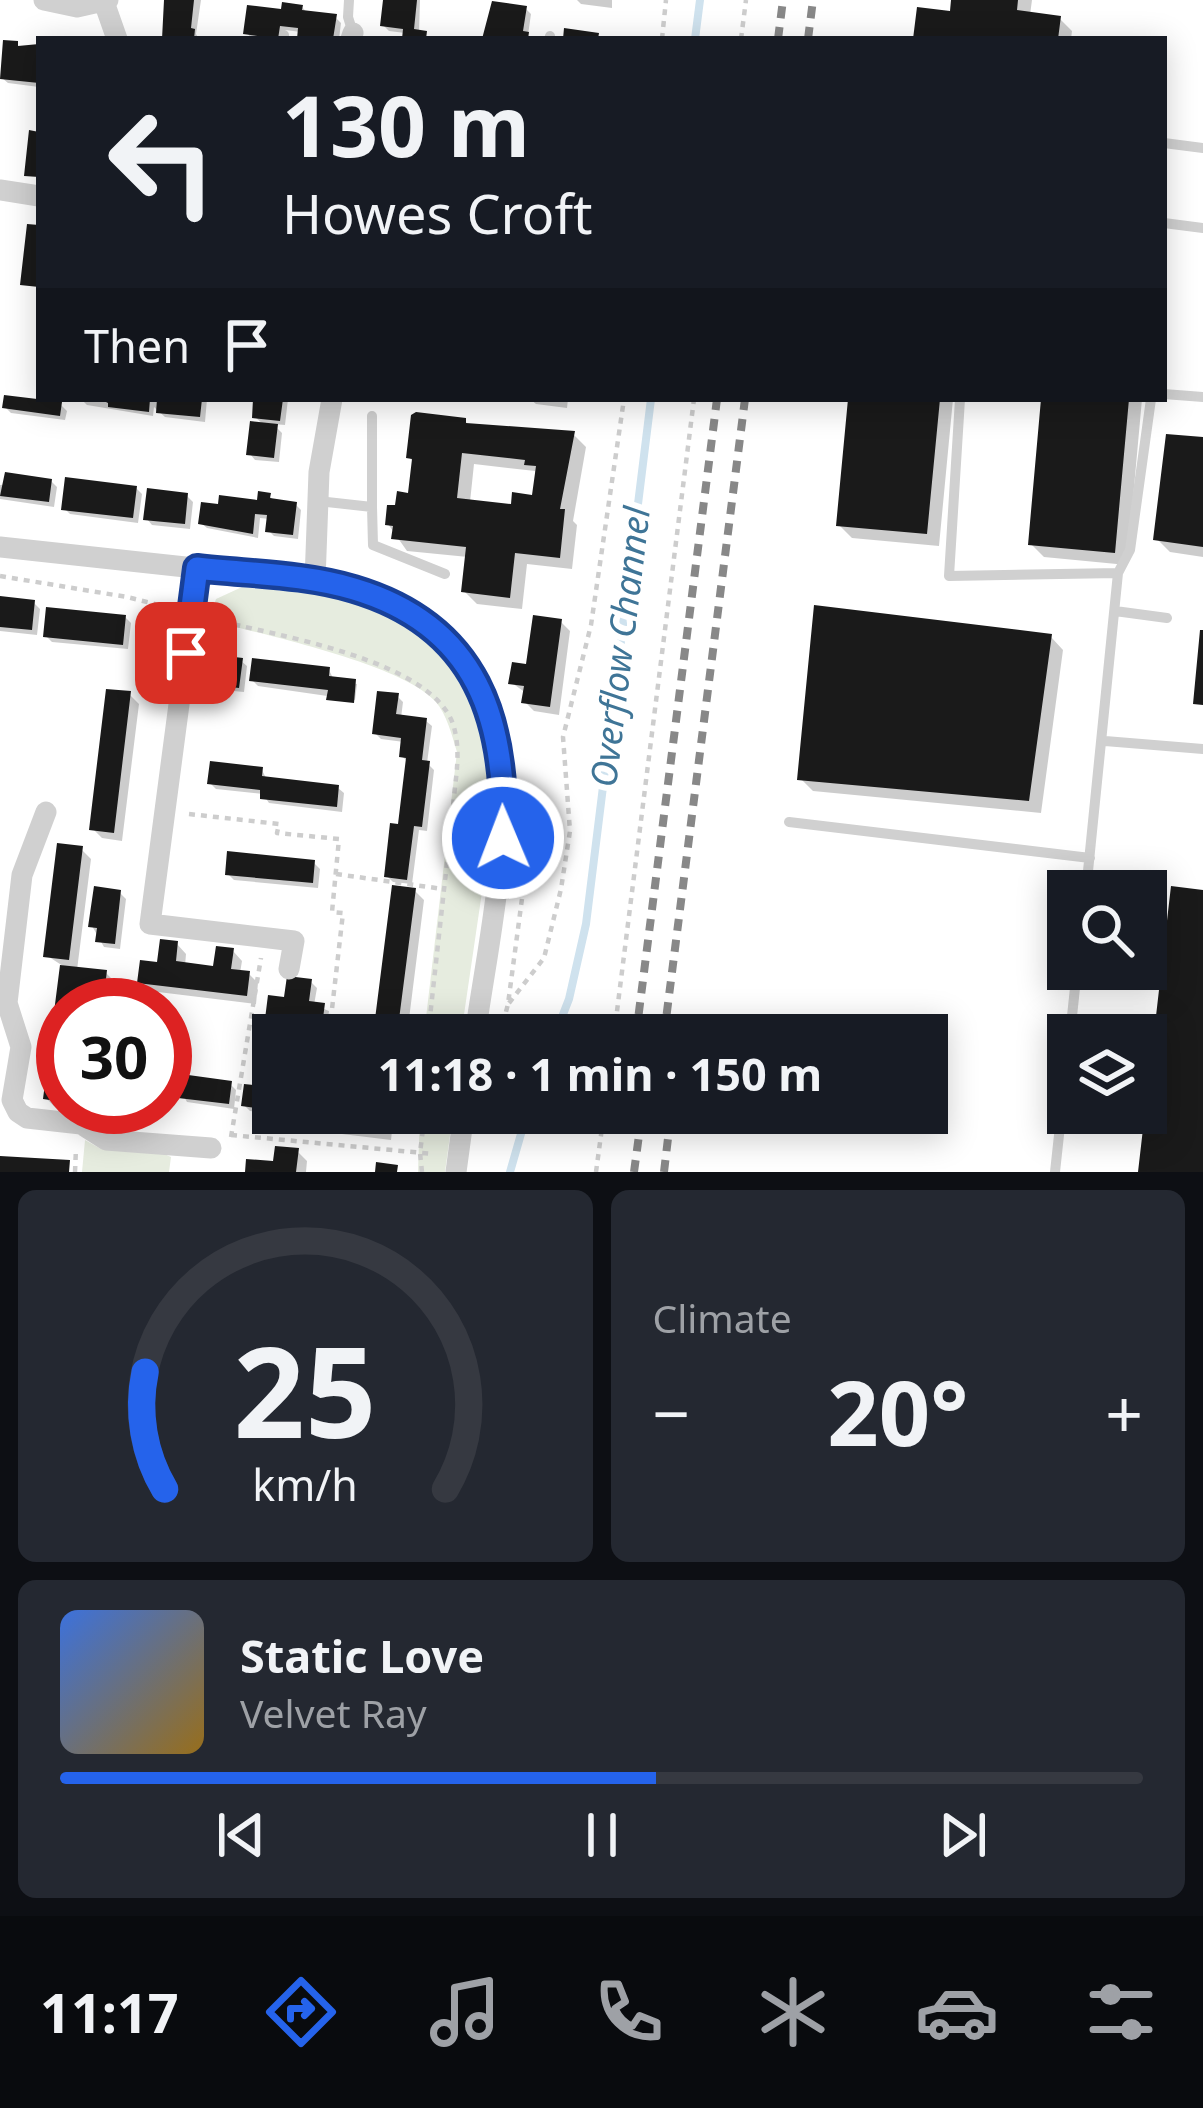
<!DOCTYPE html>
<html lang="en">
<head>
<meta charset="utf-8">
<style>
	body { margin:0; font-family:"Noto Sans",sans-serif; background:#242831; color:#f1f3f6; height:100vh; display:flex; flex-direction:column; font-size:45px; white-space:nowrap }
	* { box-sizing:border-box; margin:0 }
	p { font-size:39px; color:#9ea1a6 }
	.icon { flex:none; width:66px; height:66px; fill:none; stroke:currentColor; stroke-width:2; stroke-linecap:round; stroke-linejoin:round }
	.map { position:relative; height:1172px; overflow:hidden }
	.sheet { display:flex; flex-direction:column; gap:18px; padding:18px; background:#0d0f14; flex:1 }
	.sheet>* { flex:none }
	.banner { position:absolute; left:36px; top:36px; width:1131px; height:366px; border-radius:0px; box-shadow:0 6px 30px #0003; background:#171b24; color:#f1f3f6; overflow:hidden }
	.buttons { position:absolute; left:1047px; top:870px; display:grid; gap:24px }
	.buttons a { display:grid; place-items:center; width:120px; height:120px; border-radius:0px; background:#171b24; box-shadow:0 6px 30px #0003; font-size:60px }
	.speed { position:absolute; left:36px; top:978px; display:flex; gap:24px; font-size:60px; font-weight:700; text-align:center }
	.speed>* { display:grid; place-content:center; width:156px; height:156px; border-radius:50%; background:#171b24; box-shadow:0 6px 30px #0003; line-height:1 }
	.speed .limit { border:18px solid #d22; background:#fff; color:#111 }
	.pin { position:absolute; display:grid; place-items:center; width:102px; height:102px; color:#fff; margin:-51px; border-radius:24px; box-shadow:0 6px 18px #0006 }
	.me { position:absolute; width:132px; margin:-66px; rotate:359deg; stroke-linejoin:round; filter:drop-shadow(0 0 9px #0008) }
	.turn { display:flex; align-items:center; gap:42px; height:252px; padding:0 48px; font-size:54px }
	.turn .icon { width:156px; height:156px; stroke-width:2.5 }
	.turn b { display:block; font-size:84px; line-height:102px }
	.then { display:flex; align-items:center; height:114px; padding:0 48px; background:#0003; gap:24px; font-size:45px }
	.big { font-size:90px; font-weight:700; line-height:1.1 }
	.sheet .tile { flex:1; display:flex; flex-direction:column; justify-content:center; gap:18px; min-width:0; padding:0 42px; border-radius:18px; background:#242831 }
	.sheet .dial { align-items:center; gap:0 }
	.dial svg { height:312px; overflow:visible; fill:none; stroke:#363941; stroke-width:7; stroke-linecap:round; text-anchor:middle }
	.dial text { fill:#f1f3f6; stroke:none }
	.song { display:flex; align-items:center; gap:36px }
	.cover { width:144px; height:144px; border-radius:18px; background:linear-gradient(135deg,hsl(220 70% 55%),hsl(40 70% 35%)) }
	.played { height:12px; border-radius:6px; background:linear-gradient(90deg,#2563eb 55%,#363941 55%) }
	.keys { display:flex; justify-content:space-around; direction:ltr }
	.heat { display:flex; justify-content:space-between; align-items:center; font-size:66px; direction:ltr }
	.sheet .tiles { flex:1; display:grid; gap:18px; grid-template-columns:1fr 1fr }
	.tile:last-child { grid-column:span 2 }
	.trip { position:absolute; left:252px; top:1014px; width:696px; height:120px; border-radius:0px; background:#171b24; box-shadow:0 6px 30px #0003; font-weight:700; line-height:120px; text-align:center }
	.menu { display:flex; height:192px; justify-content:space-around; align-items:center; background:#090b0e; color:#9ea1a6 }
	.menu .icon { width:84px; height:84px }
	.menu .selected { color:#2563eb }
	.menu b { font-size:54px; color:#f1f3f6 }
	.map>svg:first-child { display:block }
	.green { fill:#e6ecdf }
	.shadow { fill:#0003; fill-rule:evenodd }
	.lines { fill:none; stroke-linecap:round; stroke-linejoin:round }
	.stream { stroke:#cfe2ee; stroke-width:8 }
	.building { fill:#1a1a1a; fill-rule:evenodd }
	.path { stroke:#cdcdcd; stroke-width:4.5; stroke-dasharray:6 6; stroke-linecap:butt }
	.lane { stroke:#d0d0d0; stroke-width:10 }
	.street { stroke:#d0d0d0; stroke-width:21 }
	.rail { stroke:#888; stroke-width:8; stroke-dasharray:12 9; stroke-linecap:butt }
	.route-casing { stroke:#184099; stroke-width:30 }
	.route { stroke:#2563eb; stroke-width:21 }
	.labels { text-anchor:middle; stroke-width:12; stroke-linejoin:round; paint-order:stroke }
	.water-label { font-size:36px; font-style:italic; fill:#3f7597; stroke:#fff }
</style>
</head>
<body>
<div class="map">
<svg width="1203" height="1172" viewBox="0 0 1203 1172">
	<rect width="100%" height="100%" fill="#fff"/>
	<path class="green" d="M242 587C275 591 311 591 344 598 403 610 456 663 480 716L489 720 492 772 485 870 491 879 482 892 461 1035H424L457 752C452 736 447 714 435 701 399 663 263 635 209 620L216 599Z
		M420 1113H453L445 1172H418Z
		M85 1140 101 1149 162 1153 171 1157 169 1172H82Z"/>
	<path class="shadow" d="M167 0H201L196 34 199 39H164Z
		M386 0H420L419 33 431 39H405V33L389 31 383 25Z
		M577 0H612V8L581 4Z
		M954 0H1032L1030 15 1059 18 1072 31 1071 39H916L952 14Z
		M302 7 308 14 335 17 341 23 339 39H300L301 32 285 30 284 39H252L247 33 283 12Z
		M525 8 531 14 528 35 532 39H486Z
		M17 44 21 49 39 48V87L8 83 2 78Z
		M81 399H207L205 422 165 417 154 407 153 416 87 405Z
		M257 399H288L285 425 273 424 282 433 279 462 255 460 250 454 264 425 255 417Z
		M530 399H568L567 408 536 404Z
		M851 399H953L939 546 852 538 839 525Z
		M1044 399H1142L1127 565 1044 557 1031 544Z
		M61 405 67 411 65 420 11 413 5 407Z
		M465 421 470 427 573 434 586 447 573 521 577 525 572 569 527 564 522 609 477 604 464 591 468 557 407 551 388 524 410 496 414 462 409 457ZM474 464 535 471V498L513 507 470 502Z
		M1203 440V557L1170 552 1157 539Z
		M51 481 57 487 54 507 0 499V485Z
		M136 488 142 494 138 523 70 514 65 509Z
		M187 496 193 502 190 529 152 525 147 519Z
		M269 496 276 502 295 504 301 510 298 539 274 536 268 530 270 519 260 518 258 538 207 528 201 523 221 507 260 503Z
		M0 599 34 603 40 609 37 635 0 631Z
		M125 617 131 623 128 649 52 642 46 636Z
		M561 622 570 631 559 715 534 711 525 702 526 693 512 683 529 667Z
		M1051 637 1063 650 1041 813 813 791 800 778Z
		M241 661 247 666 244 692 223 690 217 684Z
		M329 670 334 680 357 684 355 700 258 686 252 680Z
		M129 694 139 704 122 841 102 838 93 829Z
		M397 696 403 702 401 718 426 721 432 726 427 763 434 770 427 831 419 830 412 884 393 882 387 876 400 827 408 762 402 756 404 742 381 739 375 733Z
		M262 770 267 780 338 788 344 793 342 812 269 803 263 794 216 789 210 783Z
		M81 849 91 859 77 970 106 973 115 982 112 1005H63V1107H100L99 1113 56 1108 46 1098 63 966 46 955Z
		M314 863 320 869 318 888 234 880 228 874Z
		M415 891 424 900 407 1035H376Z
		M120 893 126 899 120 949 104 947 92 926Z
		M177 944 186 954 185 966 216 970 233 951 242 961 240 973 249 974 258 983 256 1004 150 991 140 982Z
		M311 982 317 988 314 1005 329 1011 327 1030 274 1024 268 1018Z
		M165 1066 181 1068 186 1078 230 1084 236 1090 234 1109 187 1102 182 1093 165 1091Z
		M273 1090V1113H394L391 1140 301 1129 292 1116 250 1111 244 1105Z
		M297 1151 307 1161 306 1172H248Z"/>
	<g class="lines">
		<path class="stream" d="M695 39 700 0
			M555 1035 569 999 586 924 651 399
			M510 1172 527 1113"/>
	</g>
	<path class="building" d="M164 0H194L191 28 195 29 194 39H162Z
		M383 0H417L414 29 427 31 426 39H402L403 29 380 26Z
		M951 0H1018L1017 10 1061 16 1058 39H913L917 7 950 11Z
		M492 1 527 6 523 31 529 32 528 39H482Z
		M282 2 303 5 302 10 337 14 333 39H297L298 28 280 26 278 39 243 34 247 5 281 9Z
		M564 28 599 33 598 39H563Z
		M3 40 18 41V46L39 44V83L0 79Z
		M29 130 39 132V177L24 176Z
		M27 224 39 225V287L20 285Z
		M4 395 62 402 60 416 2 408Z
		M100 399H150L149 412 108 407V403Z
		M157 399H202L200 417 156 413Z
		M253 399H283L280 421 252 418Z
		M848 399H940L927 534 836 526Z
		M1041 399H1129L1115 553 1028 545Z
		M416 412 466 418V423L575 431 560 509H565L560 558 515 553 510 598 461 592 466 547 391 539 393 526 385 525 387 505H395L397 491 408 493 412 459 406 458 411 415ZM462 453 525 460 524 465 536 466 532 495 512 492 511 504 457 498Z
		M250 421 278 424 274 458 246 455Z
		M1166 434 1203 437V547L1153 540Z
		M5 472 52 479 49 502 0 496Z
		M65 477 137 486 133 518 61 510Z
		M147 488 188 493 185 524 143 520Z
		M258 491 271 493 270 498 297 502 293 535 265 532 267 515 255 514 253 534 198 524 201 502 218 504 219 495 257 500Z
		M0 596 35 600 32 630 0 627Z
		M814 605 1052 634 1029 801 797 780Z
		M46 607 126 615 123 645 43 637Z
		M533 615 562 619 550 707 521 703 524 686 508 684 512 662 526 664Z
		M1200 630H1203V705L1193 704Z
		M217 655 243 658 239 688 214 685Z
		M252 658 330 667 329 676 356 679 354 703 326 700 328 690 249 681Z
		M106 689 131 691 114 833 89 830Z
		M377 691 399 693 396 714 427 718 422 760 430 761 422 827 414 826 407 880 384 877 390 823 398 824 406 758 399 757 401 738 372 734Z
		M210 761 263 767 262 776 339 785 337 807 260 799V790L207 784Z
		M57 843 83 846 69 960 43 957Z
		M227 851 315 860 313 883 225 875Z
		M392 885 416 888 397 1035H373Z
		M94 886 121 890 115 944 95 942 97 928 88 927Z
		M1171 886 1203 890V1172H1138Z
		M160 939 178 941 176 961 213 966 216 946 234 948 231 969 250 971 247 996 137 983 140 960 157 962Z
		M60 965 107 970 103 1005H63V1102L43 1099Z
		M287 976 312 979 309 1001 325 1003 322 1026 265 1019 268 995 284 997Z
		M165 1063 182 1065 181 1074 232 1081 229 1104 178 1098 179 1089 165 1087Z
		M244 1084 273 1087V1110L241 1106Z
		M289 1113H384L382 1132 288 1121Z
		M275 1146 299 1148 296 1172H245L246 1159 273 1161Z
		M0 1156 70 1160 69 1172H0Z
		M376 1162 398 1165 397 1172H375Z"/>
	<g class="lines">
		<path class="path" d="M662 39 666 0
			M741 39 746 0
			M0 576 127 597 171 608
			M211 619C274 635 430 659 453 724 462 752 455 779 453 808L479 815
			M189 814 279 824 277 833 339 839 332 912 343 913 329 1035
			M336 874 443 889
			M509 1003 544 958 561 889 570 831 563 737 591 625 624 399
			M428 1035 453 808
			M500 1035 508 1004 529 846 526 832
			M614 1035 694 399
			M231 1135 434 1154
			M231 1137 261 958
			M75 1172 76 1148
			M422 1172 420 1153 425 1113
			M596 1172 604 1113"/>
		<path class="lane" d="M349 0 348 17 353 33
			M284 39V35
			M549 39 550 36
			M1164 143 1203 148
			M1164 223 1203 228
			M1164 394 1203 397
			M960 399 949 576 1118 573 1086 891
			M372 416V507
			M318 501 372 507 373 545 445 574
			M1118 573 1130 550 1151 399
			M1115 611 1167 618
			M1105 741 1203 749
			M789 822 1090 858
			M1070 1035 1077 969
			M1055 1172 1068 1052"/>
		<path class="street" d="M44 0 77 7 108 0
			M104 2 117 39
			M351 39 353 33
			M0 190 39 196
			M0 547 315 581C567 633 502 846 475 1035
			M197 568 150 924 294 941 289 969
			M315 581 319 472 332 399
			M46 812 22 875 7 1003 21 1047 12 1100 18 1112 27 1118 81 1124 106 1140 211 1148
			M456 1172 464 1113"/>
		<path class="rail" d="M778 39 783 0
			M808 39 813 0
			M636 1035 717 399
			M664 1035 745 399
			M634 1172 642 1113
			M664 1172 671 1113"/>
	</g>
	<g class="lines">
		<g class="route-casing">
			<path id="route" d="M186 653 197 568C249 574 305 574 354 589 478 626 507 721 503 838"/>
		</g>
		<use href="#route" class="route"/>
	</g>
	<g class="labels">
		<g class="water-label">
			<text transform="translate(620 647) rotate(-83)" y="13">Overflow Channel</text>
		</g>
	</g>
</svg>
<div class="buttons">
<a><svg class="icon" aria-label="search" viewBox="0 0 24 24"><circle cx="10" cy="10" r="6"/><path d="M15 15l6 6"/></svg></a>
<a><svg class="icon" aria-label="layers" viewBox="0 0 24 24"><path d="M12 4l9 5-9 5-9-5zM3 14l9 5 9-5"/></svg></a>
</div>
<div class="speed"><div class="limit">30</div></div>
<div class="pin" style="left:186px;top:653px;background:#d93025"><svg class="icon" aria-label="arrive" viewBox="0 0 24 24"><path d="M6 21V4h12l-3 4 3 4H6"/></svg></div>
<svg class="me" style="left:503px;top:838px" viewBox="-20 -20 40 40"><circle r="17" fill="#2563eb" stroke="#fff" stroke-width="3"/><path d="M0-11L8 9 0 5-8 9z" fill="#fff"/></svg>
<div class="trip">11:18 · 1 min · 150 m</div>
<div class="banner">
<div class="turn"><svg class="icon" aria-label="left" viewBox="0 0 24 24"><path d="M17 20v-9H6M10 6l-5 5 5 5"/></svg><div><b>130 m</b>Howes Croft</div></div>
<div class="then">Then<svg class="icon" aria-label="arrive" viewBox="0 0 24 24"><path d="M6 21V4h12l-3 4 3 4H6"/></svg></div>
</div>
</div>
<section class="sheet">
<div class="tiles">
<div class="tile dial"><svg viewBox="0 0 100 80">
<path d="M14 69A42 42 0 1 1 86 69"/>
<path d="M14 69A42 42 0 0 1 9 39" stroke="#2563eb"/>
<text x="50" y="56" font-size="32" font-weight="700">25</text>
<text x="50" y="72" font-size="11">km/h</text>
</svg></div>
<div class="tile"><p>Climate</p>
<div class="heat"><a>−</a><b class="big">20°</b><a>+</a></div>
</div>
<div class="tile">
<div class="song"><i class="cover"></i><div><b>Static Love</b><p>Velvet Ray</p></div></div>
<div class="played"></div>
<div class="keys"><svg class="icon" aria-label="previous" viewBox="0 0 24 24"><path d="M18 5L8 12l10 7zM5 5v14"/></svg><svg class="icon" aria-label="pause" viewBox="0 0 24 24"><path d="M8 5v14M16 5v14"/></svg><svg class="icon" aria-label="next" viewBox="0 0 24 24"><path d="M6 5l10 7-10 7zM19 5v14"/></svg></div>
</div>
</div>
</section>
<nav class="menu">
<b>11:17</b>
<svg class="icon selected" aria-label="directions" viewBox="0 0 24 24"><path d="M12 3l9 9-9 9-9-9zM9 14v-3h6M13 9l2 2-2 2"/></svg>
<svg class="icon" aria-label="music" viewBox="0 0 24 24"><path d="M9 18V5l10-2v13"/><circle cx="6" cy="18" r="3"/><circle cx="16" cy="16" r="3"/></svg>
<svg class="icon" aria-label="phone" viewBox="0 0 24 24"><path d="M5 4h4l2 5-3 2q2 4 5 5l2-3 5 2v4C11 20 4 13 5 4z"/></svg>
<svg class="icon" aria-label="climate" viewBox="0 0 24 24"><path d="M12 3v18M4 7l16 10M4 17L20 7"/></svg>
<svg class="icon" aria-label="car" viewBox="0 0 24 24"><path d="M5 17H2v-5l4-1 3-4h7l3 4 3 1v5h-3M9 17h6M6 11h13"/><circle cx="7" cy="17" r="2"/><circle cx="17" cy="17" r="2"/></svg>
<svg class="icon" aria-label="filters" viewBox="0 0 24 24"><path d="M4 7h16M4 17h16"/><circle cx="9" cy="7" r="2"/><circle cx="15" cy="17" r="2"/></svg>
</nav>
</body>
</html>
